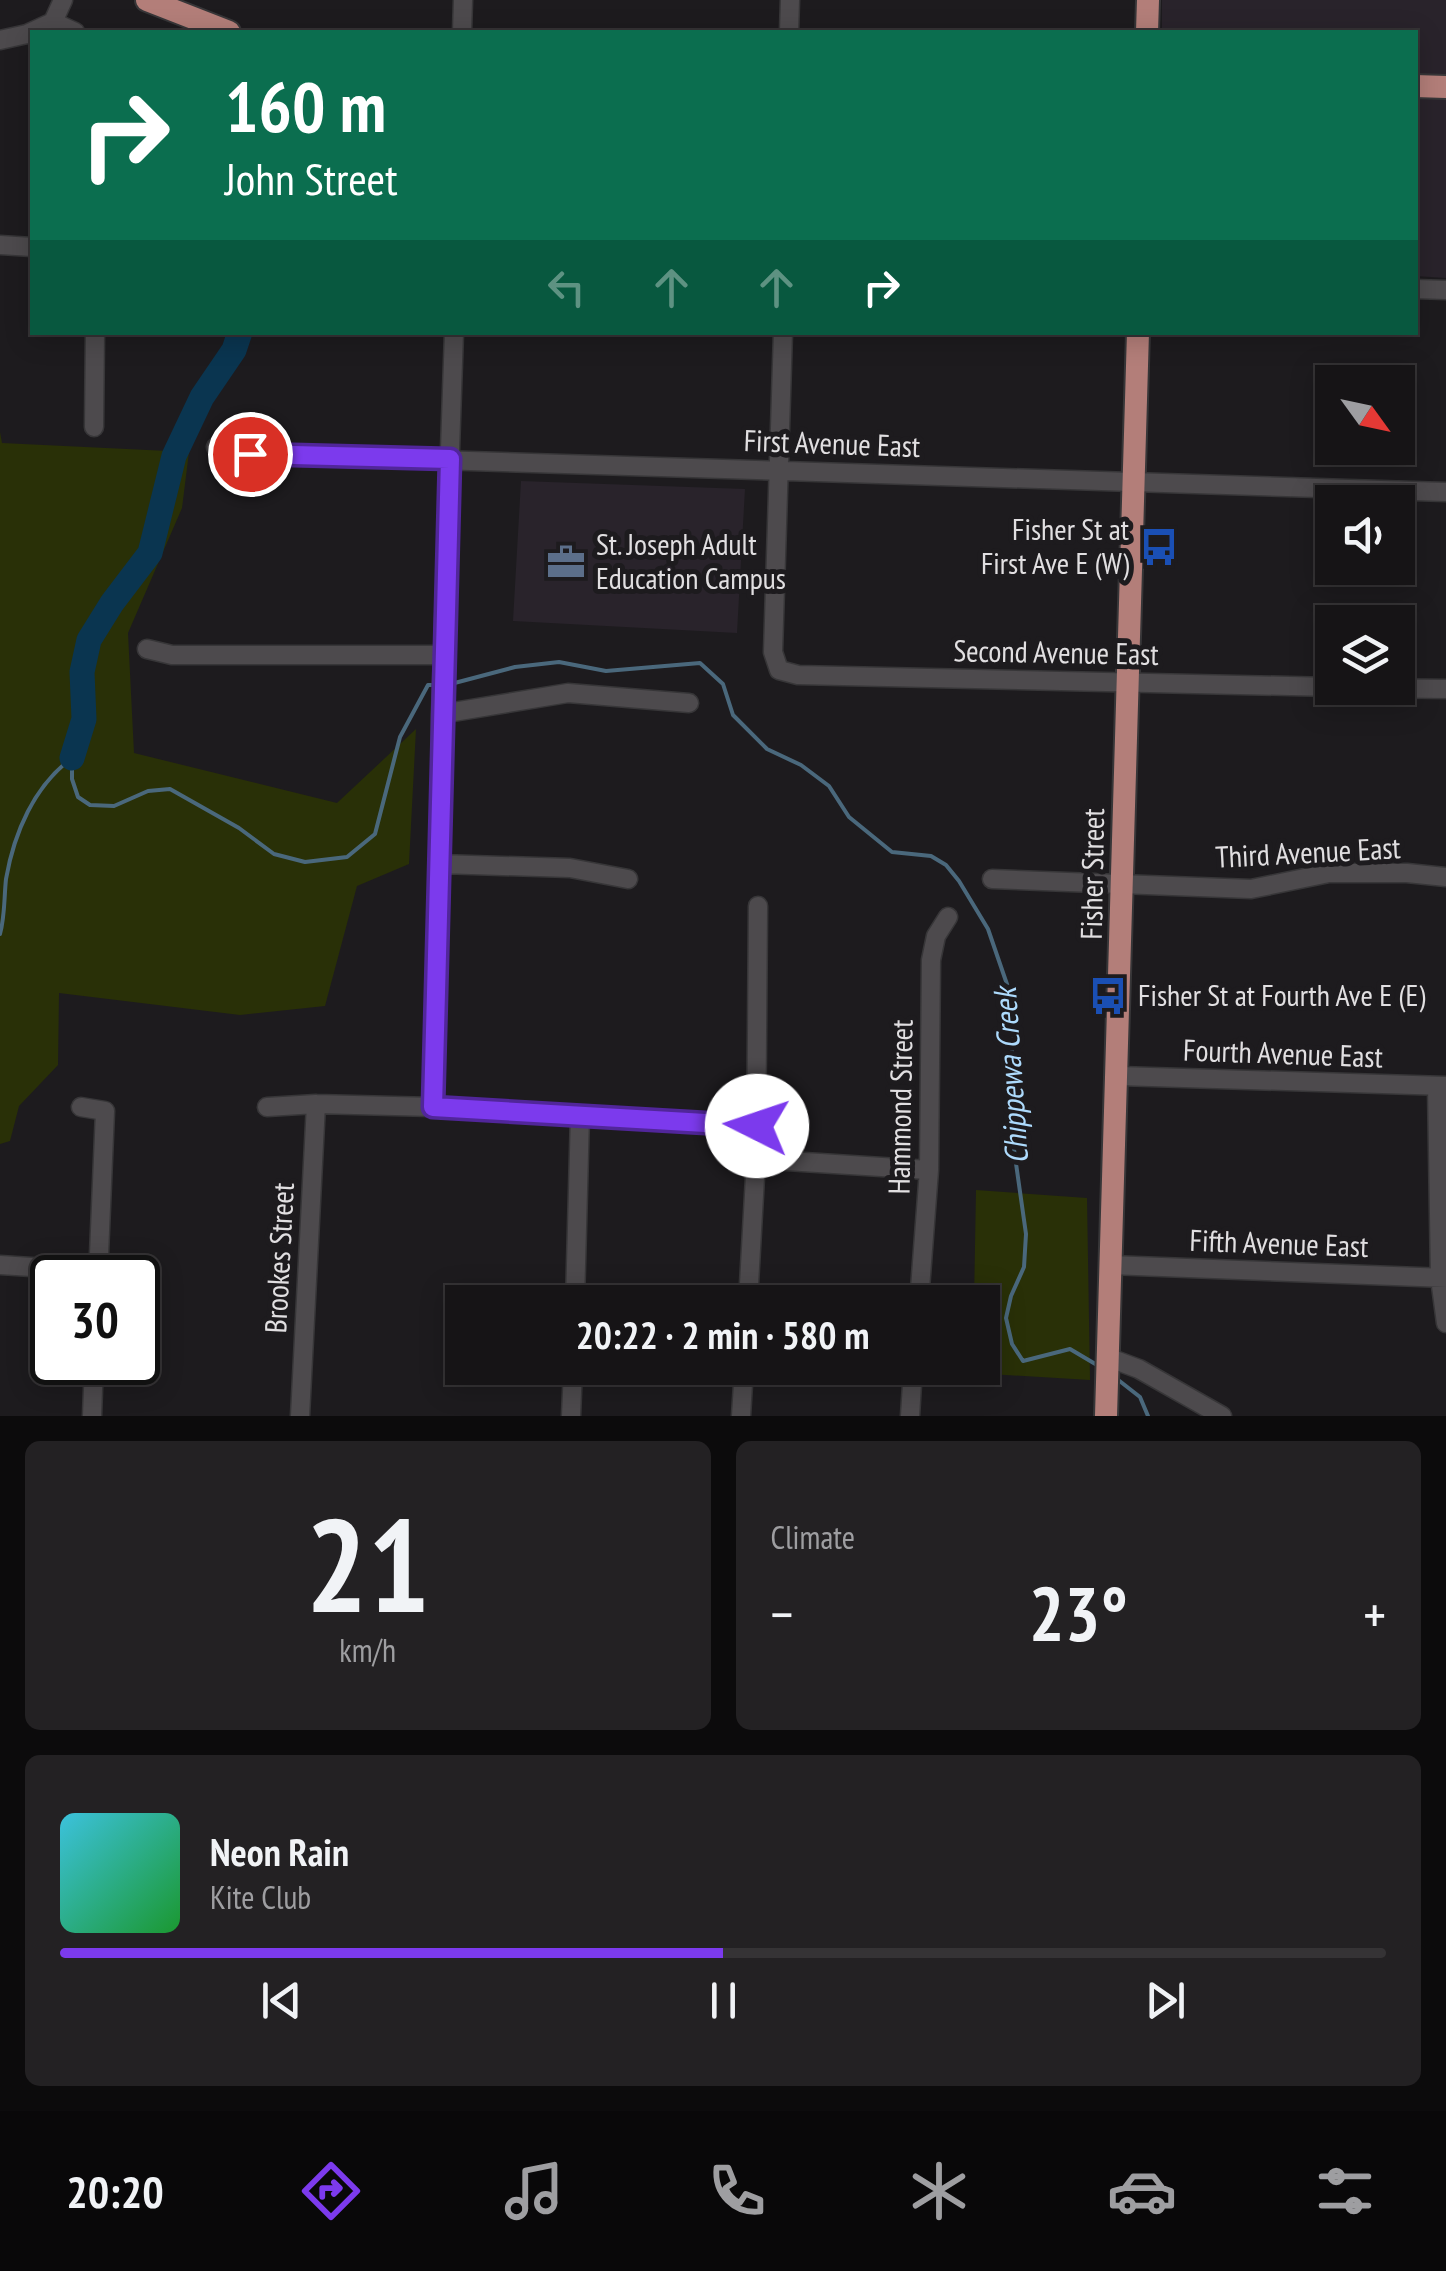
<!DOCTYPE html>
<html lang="en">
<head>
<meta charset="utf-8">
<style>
	body { margin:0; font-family:"PT Sans Narrow",sans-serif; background:#232123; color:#f1f3f6; height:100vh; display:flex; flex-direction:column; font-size:38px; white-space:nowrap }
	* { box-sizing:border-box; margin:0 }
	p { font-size:32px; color:#9e9ea1 }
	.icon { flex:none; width:55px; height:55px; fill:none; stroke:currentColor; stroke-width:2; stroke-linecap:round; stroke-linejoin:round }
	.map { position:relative; height:1416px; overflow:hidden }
	.drawer { display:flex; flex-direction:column; gap:25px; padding:25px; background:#0c0b0c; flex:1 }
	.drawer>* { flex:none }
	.top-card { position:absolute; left:30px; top:30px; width:1388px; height:305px; border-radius:0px; box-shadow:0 5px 25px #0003,0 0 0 2px #353335; background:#0b6e4f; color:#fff; overflow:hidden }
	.needle { width:65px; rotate:123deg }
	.tools { position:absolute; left:1315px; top:365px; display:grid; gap:20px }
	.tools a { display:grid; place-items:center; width:100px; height:100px; border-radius:0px; background:#161416; box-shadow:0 5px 25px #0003,0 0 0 2px #353335; font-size:50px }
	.speed { position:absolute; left:30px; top:1255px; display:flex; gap:20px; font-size:50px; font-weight:700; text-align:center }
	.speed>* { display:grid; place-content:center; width:130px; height:130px; border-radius:50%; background:#161416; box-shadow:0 5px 25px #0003,0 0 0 2px #353335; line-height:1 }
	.speed .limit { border:5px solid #111; border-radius:15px; background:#fff; color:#111 }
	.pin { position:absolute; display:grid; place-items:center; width:85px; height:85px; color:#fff; margin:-42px; border:5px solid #fff; border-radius:50%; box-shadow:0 2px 10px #0007 }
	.me { position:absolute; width:110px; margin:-55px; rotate:274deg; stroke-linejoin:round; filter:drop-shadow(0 0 8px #0008) }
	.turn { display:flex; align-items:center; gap:35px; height:210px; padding:0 30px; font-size:45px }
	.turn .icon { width:130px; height:130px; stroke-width:2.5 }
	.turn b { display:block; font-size:70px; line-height:85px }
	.lanes { display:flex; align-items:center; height:95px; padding:0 30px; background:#0003; justify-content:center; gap:50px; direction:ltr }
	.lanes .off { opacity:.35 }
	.big { font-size:75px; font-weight:700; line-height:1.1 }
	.drawer .card { flex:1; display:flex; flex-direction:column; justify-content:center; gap:15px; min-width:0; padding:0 35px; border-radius:15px; background:#232123 }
	.drawer .dial { align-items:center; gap:0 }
	.dial b { font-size:130px; line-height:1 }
	.song { display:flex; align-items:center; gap:30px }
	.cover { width:120px; height:120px; border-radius:15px; background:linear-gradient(135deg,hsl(190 70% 55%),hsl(130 70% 35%)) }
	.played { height:10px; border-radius:5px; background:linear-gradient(90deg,#7c3aed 50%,#353335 50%) }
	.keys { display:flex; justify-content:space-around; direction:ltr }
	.heat { display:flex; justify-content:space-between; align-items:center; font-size:55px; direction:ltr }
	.drawer .tiles { flex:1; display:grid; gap:25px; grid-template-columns:1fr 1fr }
	.card:last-child { grid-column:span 2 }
	.trip { position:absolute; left:445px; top:1285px; width:555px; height:100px; border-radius:0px; background:#161416; box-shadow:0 5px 25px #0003,0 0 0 2px #353335; font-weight:700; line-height:100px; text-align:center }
	.dock { display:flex; height:160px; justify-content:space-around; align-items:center; background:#090809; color:#9e9ea1 }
	.dock .icon { width:70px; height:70px }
	.dock .selected { color:#7c3aed }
	.dock b { font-size:45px; color:#f1f3f6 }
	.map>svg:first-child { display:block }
	.built { fill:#29232b }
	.green { fill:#293007 }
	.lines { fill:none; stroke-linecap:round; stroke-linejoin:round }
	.stream { stroke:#4a687c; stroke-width:4 }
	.river { stroke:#0a3550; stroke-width:25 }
	.minor-casing { stroke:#373638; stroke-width:21 }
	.major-casing { stroke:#373638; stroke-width:26 }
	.minor { stroke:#4d4a4d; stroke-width:18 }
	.major { stroke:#b37e79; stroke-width:22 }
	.route-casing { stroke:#51269a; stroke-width:25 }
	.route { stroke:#7c3aed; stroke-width:18 }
	.labels { text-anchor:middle; stroke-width:10; stroke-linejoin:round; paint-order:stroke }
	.street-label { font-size:30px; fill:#e1dfe1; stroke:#1d1b1e }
	.poi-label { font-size:30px; fill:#e1dfe1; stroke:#1d1b1e; text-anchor:start }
	.water-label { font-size:32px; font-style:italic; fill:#addafc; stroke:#1d1b1e }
</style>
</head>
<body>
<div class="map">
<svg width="1446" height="1416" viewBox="0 0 1446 1416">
	<rect width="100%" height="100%" fill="#1d1b1e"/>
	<path class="built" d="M1162 0H1446V278L1415 276V32H1162Z
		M521 481 745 489 737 633 513 621Z"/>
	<path class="green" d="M0 432 2 443 189 452 182 508 128 633 134 753 337 803 416 729 409 864 357 886 325 1006 240 1015 59 993 58 1065 19 1106 10 1141 0 1144Z
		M976 1190 1087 1198 1090 1380 972 1373V1368H982V1302H974Z"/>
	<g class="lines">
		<path class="stream" d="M447 685 515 667 559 662 606 671 700 663 723 684 733 715 767 749 801 765 829 786 849 817 892 852 931 856 946 865 959 881 988 929 1010 993 1014 1037 1007 1083 1010 1090 1008 1107 1026 1234 1024 1267 1011 1296 1006 1318 1012 1344 1023 1361 1070 1349 1097 1365
			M72 758V779L78 797 90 805 114 806 148 791 170 789 239 828 274 854 305 862 347 857 375 834 400 737 428 685H438
			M0 934C5 916 4 898 6 879 14 833 34 786 72 758
			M1117 1379 1140 1397 1148 1416"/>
		<path class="river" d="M72 758 84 719 82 672 89 640 112 603 150 553 174 456 202 397 234 350 240 332"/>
		<g class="minor-casing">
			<path id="minor" d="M53 22 75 32
				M462 32 463 0
				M789 32 790 0
				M0 40 27 34 53 22 63 0
				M0 245 32 247
				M1415 289 1446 290
				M783 332 773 652 779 670 798 675 1332 687
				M94 427 95 332
				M216 447 249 454 1446 492
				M147 649 172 655H445
				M1371 688 1446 689
				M441 714 568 693 689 703
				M441 864 570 868 628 879
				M992 879 1251 889 1329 873H1407L1446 877
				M1119 1076 1446 1086
				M1437 1086 1440 1278 1446 1323
				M81 1107 105 1111 98 1278
				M267 1107 316 1104 433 1107 757 1126
				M433 1107 441 864V714L454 332
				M756 1159 929 1170
				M0 1265 47 1268 92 1278
				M1110 1265 1446 1278
				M575 1302 580 1115
				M748 1302 756 1159 758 906
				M919 1302 929 1170 931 960 936 936 948 917
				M1107 1357 1139 1369 1222 1416
				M92 1416 94 1362
				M300 1416 316 1104
				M571 1416 573 1368
				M741 1416 744 1368
				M910 1416 913 1368"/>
		</g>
		<g class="major-casing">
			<path id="major" d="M147 0 229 32
				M1147 32 1148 0
				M1415 86 1446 87
				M1106 1416 1138 332"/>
		</g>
		<use href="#minor" class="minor"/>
		<use href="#major" class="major"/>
	</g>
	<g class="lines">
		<g class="route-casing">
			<path id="route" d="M250 454 450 459 433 1107 757 1126"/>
		</g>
		<use href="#route" class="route"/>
	</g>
	<defs>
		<g id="bus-bare" transform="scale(3)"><path d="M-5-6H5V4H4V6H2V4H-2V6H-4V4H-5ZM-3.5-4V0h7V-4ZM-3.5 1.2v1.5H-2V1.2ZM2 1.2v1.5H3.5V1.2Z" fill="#1a4fb4" stroke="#1d1b1e" stroke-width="2.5" paint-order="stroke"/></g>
		<g id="office-bare" transform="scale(3)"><path d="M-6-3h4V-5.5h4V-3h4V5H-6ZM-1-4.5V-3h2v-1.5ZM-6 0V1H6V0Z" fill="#5c6f8a" stroke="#1d1b1e" stroke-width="2.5" paint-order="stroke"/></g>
	</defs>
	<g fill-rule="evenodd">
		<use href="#bus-bare" x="1159" y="547"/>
		<use href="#office-bare" x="566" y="562"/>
		<use href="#bus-bare" x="1108" y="996"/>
	</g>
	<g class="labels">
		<g class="street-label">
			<text transform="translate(832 444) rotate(2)" y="10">First Avenue East</text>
			<text transform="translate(1056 653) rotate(1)" y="10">Second Avenue East</text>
			<text transform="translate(1308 853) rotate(-3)" y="10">Third Avenue East</text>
			<text transform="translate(1093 874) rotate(-89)" y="10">Fisher Street</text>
			<text transform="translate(1283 1054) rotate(2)" y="10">Fourth Avenue East</text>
			<text transform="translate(901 1107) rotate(-89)" y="10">Hammond Street</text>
			<text transform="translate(1279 1244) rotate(2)" y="10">Fifth Avenue East</text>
			<text transform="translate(280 1258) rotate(-87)" y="10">Brookes Street</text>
		</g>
		<g class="poi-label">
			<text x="1129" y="540" text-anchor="end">Fisher St at<tspan x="1129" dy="34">First Ave E (W)</tspan></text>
			<text x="596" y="555">St. Joseph Adult<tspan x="596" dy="34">Education Campus</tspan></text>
			<text x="1138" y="1006">Fisher St at Fourth Ave E (E)</text>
		</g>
		<g class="water-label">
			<text transform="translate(1011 1076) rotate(-94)" y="11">Chippewa Creek</text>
		</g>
	</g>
</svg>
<div class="tools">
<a><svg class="needle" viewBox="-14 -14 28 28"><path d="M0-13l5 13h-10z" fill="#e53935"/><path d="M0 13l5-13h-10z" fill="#9e9ea1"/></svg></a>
<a><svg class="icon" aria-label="sound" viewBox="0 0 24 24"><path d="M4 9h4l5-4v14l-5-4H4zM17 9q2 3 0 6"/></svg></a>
<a><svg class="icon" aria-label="layers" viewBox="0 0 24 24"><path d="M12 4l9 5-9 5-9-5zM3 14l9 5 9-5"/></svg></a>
</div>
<div class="speed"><div class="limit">30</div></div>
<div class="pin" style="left:250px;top:454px;background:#d93025"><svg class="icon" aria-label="arrive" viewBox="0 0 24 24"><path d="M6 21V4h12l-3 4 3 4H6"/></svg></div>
<svg class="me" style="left:757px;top:1126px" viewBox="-20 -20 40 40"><circle r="19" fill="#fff"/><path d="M0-13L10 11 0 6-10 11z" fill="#7c3aed"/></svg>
<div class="trip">20:22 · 2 min · 580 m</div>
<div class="top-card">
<div class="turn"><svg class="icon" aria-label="right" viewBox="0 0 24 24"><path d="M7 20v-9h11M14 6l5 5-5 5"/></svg><div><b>160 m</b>John Street</div></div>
<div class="lanes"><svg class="icon off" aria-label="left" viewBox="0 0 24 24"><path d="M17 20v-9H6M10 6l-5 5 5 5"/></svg><svg class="icon off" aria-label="ahead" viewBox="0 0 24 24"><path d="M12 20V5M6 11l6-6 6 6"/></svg><svg class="icon off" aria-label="ahead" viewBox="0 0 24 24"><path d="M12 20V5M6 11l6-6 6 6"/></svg><svg class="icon" aria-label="right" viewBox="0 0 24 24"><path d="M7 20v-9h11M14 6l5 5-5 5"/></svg></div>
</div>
</div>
<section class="drawer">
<div class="tiles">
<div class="card dial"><b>21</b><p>km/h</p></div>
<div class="card"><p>Climate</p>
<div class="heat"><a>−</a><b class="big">23°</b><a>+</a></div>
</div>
<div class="card">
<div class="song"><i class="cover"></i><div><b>Neon Rain</b><p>Kite Club</p></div></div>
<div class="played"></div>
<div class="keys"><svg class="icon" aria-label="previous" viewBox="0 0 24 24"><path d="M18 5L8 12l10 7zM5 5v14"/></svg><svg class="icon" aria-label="pause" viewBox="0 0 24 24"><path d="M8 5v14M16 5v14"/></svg><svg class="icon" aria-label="next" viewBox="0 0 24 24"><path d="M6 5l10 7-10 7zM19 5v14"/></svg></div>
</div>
</div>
</section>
<nav class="dock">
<b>20:20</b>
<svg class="icon selected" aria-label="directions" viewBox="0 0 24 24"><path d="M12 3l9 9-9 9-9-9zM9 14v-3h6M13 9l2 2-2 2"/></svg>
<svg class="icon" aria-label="music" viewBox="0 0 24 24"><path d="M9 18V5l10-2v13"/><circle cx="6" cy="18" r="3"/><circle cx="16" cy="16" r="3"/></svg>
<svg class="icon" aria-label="phone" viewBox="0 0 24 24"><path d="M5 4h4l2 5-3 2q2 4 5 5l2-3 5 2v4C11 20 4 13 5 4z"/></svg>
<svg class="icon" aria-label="climate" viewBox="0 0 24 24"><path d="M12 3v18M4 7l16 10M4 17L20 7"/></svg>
<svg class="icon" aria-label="car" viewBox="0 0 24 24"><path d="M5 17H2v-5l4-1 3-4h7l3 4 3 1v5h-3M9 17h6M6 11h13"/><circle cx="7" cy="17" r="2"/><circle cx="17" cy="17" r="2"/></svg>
<svg class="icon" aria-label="filters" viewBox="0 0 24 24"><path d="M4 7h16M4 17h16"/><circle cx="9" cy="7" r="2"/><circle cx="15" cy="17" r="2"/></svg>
</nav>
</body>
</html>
